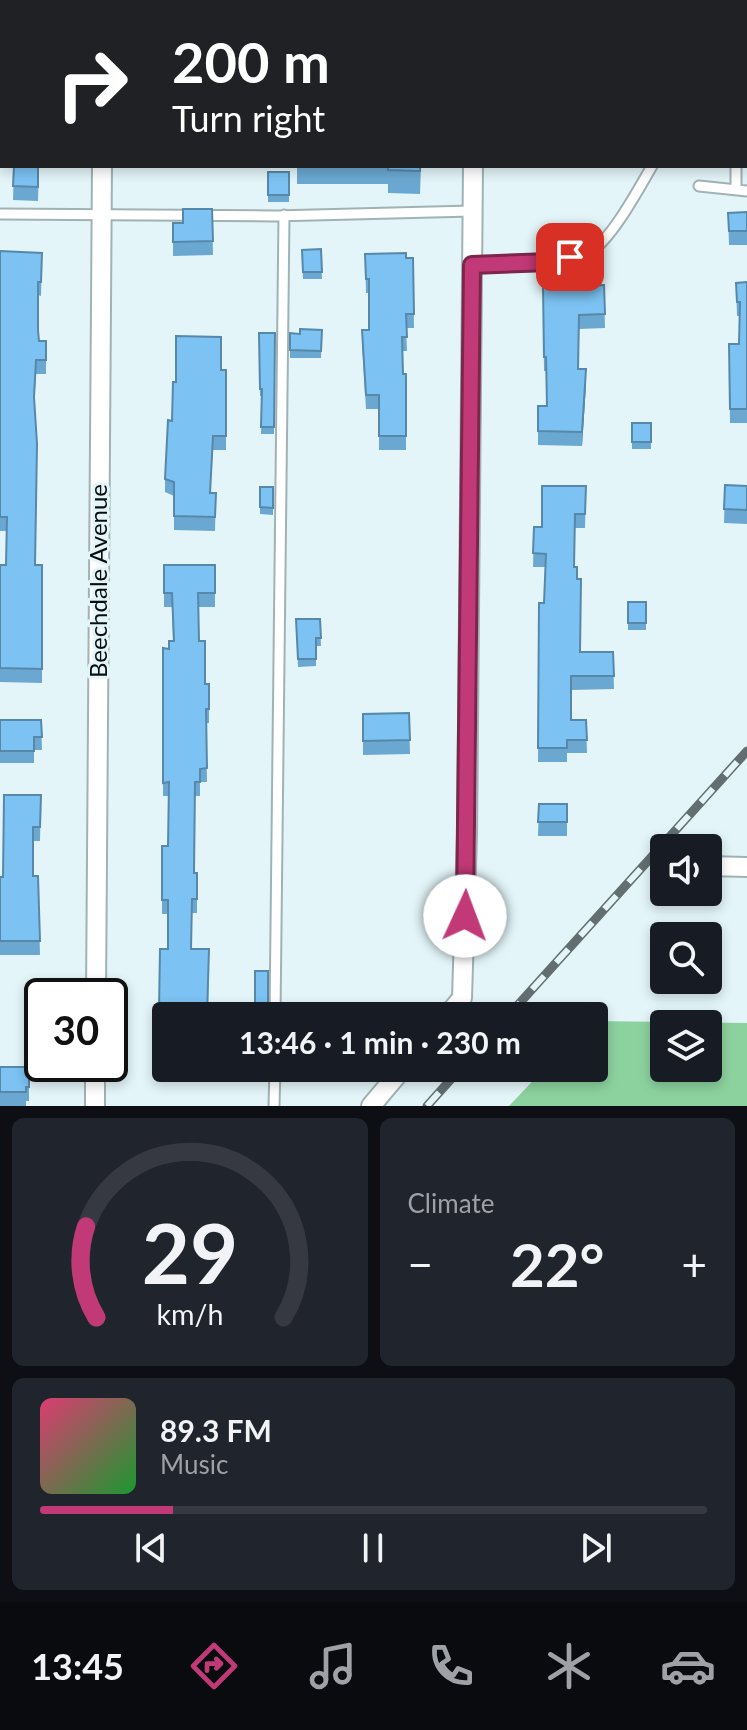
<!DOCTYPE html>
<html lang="en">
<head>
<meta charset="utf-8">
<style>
	body { margin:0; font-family:Lato,sans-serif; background:#20242c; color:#f1f3f6; height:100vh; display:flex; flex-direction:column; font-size:30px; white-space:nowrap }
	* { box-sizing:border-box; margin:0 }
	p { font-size:26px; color:#9ea1a6 }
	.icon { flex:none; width:44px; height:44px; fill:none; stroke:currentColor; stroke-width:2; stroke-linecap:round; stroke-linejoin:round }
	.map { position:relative; height:1106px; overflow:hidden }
	.panel { display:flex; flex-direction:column; gap:12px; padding:12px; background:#0d0f14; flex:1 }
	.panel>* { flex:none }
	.banner { position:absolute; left:0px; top:0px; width:748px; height:168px; box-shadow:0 4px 12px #0003; background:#202124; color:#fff; overflow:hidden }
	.tools { position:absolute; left:650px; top:834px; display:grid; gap:16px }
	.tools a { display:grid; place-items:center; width:72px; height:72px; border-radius:8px; background:#171b24; box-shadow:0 4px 12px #0003; font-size:40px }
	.speed { position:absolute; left:24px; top:978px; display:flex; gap:16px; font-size:40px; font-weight:700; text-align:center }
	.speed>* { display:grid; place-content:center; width:104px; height:104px; border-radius:50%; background:#171b24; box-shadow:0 4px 12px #0003; line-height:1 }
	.speed .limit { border:4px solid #111; border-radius:12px; background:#fff; color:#111 }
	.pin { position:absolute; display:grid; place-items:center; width:68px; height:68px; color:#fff; margin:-34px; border-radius:16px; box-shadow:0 4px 12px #0006 }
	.me { position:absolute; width:88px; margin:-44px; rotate:2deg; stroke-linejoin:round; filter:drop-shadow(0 0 6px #0008) }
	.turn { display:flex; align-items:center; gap:28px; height:168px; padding:0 40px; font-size:36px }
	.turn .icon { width:104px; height:104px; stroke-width:2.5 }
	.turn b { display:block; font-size:56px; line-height:68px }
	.big { font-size:60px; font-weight:700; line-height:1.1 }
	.panel .tile { flex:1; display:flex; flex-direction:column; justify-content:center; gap:12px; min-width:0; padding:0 28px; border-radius:12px; background:#20242c }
	.panel .dial { align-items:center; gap:0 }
	.dial svg { height:208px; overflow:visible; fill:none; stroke:#363941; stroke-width:7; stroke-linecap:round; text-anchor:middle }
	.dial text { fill:#f1f3f6; stroke:none }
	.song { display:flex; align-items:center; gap:24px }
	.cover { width:96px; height:96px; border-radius:12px; background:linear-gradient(135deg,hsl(340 70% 55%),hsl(130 70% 35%)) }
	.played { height:8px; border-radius:4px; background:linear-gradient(90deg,#c13976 20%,#363941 20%) }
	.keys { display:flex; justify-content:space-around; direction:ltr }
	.heat { display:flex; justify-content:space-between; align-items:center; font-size:44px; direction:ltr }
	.panel .tiles { flex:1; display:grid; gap:12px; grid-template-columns:1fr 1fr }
	.tile:last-child { grid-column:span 2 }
	.trip { position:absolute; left:152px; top:1002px; width:456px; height:80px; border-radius:8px; background:#171b24; box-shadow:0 4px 12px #0003; font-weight:700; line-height:80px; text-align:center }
	.tab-bar { display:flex; height:128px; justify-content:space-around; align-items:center; background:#090b0e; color:#9ea1a6 }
	.tab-bar .icon { width:56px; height:56px }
	.tab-bar .active { color:#c13976 }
	.tab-bar b { font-size:36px; color:#f1f3f6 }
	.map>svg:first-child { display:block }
	.green { fill:#8cd29e; fill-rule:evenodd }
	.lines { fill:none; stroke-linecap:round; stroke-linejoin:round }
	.service-casing { stroke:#a1b2b5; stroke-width:13 }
	.minor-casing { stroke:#a1b2b5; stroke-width:22 }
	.tertiary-casing { stroke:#a1b2b5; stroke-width:28 }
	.service { stroke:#fff; stroke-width:9 }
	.minor { stroke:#fff; stroke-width:18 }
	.tertiary { stroke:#fff; stroke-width:24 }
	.rail-casing { stroke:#636e71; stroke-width:9 }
	.rail { stroke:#e3f5f9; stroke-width:6; stroke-dasharray:18; stroke-linecap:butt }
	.wall { fill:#6ba8d1 }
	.shaded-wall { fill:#5788aa }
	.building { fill:#7cc3f3; stroke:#5788aa; stroke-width:2 }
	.route-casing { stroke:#7d254d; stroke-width:20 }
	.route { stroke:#c13976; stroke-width:14 }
	.labels { text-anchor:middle; stroke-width:6; stroke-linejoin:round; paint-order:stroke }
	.street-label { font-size:24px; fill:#080e0f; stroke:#e3f5f9 }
</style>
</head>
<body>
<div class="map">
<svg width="747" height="1106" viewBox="0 0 747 1106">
	<rect width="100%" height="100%" fill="#e3f5f9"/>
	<path class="green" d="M594 1021 747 1023V1106H509L545 1068H594ZM665 1024H708V1068H664Z"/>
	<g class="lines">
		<g class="service-casing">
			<path id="service" d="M699 186 747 191
				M736 188V166
				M0 214 274 216 472 211
				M472 265C501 264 564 266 590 252 612 239 639 188 652 166
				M275 1016 284 215
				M274 1106 275 1068"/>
		</g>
		<g class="minor-casing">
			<path id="minor" d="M177 0V2
				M438 0V2
				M697 0V2
				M708 866 747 867
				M96 996 102 166
				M447 1016 462 998 467 835 473 166
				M95 1106V1064
				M371 1106 403 1068"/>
		</g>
		<g class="tertiary-casing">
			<path id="tertiary" d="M746 21H747
				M0 22H2"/>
		</g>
		<use href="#service" class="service"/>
		<use href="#minor" class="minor"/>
		<use href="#tertiary" class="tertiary"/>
		<g class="rail-casing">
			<path id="rail" d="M508 1016 747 751
				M427 1106 461 1068"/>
		</g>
		<use href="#rail" class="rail"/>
	</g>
	<path class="wall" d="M14 166H39L38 201 13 200Z
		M297 166H421L420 194 388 193V184H297Z
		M268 172H289V202H268Z
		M212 209 213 255 173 256V223H183Z
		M747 212V245H729L728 213Z
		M321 249 322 279H303L302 250Z
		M0 251 42 253 41 296 38 295V330L39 341H46V374H36L34 403 36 565H42V683L0 682V565H6V531H0Z
		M365 254 413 258 414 328H406L407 351H402L403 374H406V450H379V409H366L362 344V330H369V293H366Z
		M747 282V423H730L729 344H739L740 316H737L736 283Z
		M604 285 605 328 579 329V369L586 383 582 446 538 445V406H547L546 371H544L543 286Z
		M322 330 321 358H290V333L300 334Z
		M259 333H275L274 434H261L262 396H260Z
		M221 370H226V450H213L210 493H216L215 531 174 530V496L165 492V479L176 382Z
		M632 423H651V449H632Z
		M725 485 747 486V524L724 523Z
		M586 486 585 528H575L574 567 580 652H613L614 689 571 690V720H586L587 753H567V762H538L539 603H544L545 567H533L534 527H542Z
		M260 487H273V515L260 514Z
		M164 565H215V607H198L199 641 205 684H209V723H206L207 782H200V796H195L194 873H197V913H192V949H209L208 1016H166V1027L159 1025 160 949H168V914H162V846H168L169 796H163V648L169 649 173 641 172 607H164Z
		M628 602H646V630H628Z
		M296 619H320L321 646H316V666L298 667Z
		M409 713 410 754 363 755V714Z
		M0 720H41L42 750H34V763H0Z
		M41 795 40 841H33V876H38L40 955H0V877H3Z
		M539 804H567V836H538Z
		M0 1067H29V1101H26V1106H0Z
		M254 1068H268L267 1075 254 1074Z"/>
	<path class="shaded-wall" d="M586 369V383L582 446V432Z"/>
	<path class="building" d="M746 57H747V145H746Z
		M14 166H38V187L13 186Z
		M388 166H420V171L388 170Z
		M268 172H289V195H268Z
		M183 209H212L213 241 173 242V223H183Z
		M747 212V231H729L728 213Z
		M321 249 322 272H303L302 250Z
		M0 251 42 253 41 282H38V330L39 341H46V360H36L34 397 37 444 35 565H42V669L0 668V565H6L7 517H0Z
		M406 253V258H413L414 314H406L407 337H402L403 374H406V436H379V395H366L362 330H369V279H366L365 254Z
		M747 282V409H730L729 344H739L740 302H737L736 283Z
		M604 285 605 314 579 315 578 369H586L582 432 538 431V406H547L546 357H544L543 286Z
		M300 329 322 330 321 351 290 350V333L300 334Z
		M259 333H275L274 427H261L262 389H260Z
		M176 336 221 337V370H226V436H213L210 493H216L215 517 174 516V482L165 479 168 420 172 421 173 382H176Z
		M632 423H651V442H632Z
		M725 485 747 486V510L724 509Z
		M542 486H586L585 514H575L574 567H577V579H581L580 652H613L614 676H571V720H586L587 740H567V748H538L539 603H544L546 554 533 553 534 527H542Z
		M260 487H273V508L260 507Z
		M164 565H215V593H198L199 641H205V684H209V709H206L207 768 200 769V782H195L194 873H197V899H192L191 949H209L207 1014H196V1016H168V1014L159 1011 160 949H168V900H162V846H168L169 782 163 783V648L169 649V641H174L172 593H164Z
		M628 602H646V623H628Z
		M296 619H320L321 638H316V659H298Z
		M409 713 410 740 363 741V714Z
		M0 720H41L42 737H34V751H0Z
		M4 795H41L40 827H33V876H38L40 941H0V877H3Z
		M539 804H567V822H538Z
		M255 971H268V1010L274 1016H255Z
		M0 1067H29V1087H26V1092H0Z"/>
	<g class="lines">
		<g class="route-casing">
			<path id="route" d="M465 916 472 265 550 262 570 257"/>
		</g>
		<use href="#route" class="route"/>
	</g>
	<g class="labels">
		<g class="street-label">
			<text transform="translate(99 581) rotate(-90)" y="8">Beechdale Avenue</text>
		</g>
	</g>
</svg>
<div class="tools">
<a><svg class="icon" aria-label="sound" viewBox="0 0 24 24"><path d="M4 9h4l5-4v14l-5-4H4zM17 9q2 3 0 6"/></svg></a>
<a><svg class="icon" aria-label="search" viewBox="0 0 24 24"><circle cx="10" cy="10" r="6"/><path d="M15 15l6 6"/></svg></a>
<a><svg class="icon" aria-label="layers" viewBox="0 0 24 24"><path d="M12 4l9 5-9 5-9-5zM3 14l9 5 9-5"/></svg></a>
</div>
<div class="speed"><div class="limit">30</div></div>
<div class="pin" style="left:570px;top:257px;background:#d93025"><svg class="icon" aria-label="arrive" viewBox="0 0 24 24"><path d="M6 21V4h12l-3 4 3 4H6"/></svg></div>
<svg class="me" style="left:465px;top:916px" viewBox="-20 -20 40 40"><circle r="19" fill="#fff"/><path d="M0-13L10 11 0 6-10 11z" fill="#c13976"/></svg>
<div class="trip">13:46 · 1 min · 230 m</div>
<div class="banner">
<div class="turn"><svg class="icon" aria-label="right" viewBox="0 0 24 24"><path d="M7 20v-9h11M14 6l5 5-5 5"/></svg><div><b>200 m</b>Turn right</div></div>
</div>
</div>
<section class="panel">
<div class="tiles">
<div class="tile dial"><svg viewBox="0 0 100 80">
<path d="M14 69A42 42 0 1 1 86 69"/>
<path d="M14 69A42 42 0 0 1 10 34" stroke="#c13976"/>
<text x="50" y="56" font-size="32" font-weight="700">29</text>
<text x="50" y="72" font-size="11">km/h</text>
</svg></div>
<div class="tile"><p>Climate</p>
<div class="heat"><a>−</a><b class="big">22°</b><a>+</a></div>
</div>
<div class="tile">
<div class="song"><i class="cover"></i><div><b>89.3 FM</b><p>Music</p></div></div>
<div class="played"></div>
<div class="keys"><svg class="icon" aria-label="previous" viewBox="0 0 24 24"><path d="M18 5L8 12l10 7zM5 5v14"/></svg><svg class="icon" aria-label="pause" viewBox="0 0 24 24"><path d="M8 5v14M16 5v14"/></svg><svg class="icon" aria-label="next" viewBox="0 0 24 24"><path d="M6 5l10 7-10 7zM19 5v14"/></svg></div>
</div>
</div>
</section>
<nav class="tab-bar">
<b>13:45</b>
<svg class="icon active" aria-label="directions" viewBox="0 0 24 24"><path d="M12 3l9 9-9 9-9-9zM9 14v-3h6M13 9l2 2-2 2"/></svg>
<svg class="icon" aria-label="music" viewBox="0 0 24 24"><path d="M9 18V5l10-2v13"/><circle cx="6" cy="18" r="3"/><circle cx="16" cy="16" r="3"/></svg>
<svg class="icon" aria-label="phone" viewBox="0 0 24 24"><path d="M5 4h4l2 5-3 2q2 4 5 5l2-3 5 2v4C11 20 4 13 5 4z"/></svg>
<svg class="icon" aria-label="climate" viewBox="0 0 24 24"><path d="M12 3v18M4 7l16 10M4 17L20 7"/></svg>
<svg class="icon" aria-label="car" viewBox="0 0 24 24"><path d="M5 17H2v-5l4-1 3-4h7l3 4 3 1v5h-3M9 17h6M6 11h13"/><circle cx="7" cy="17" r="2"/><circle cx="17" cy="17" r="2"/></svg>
</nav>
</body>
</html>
